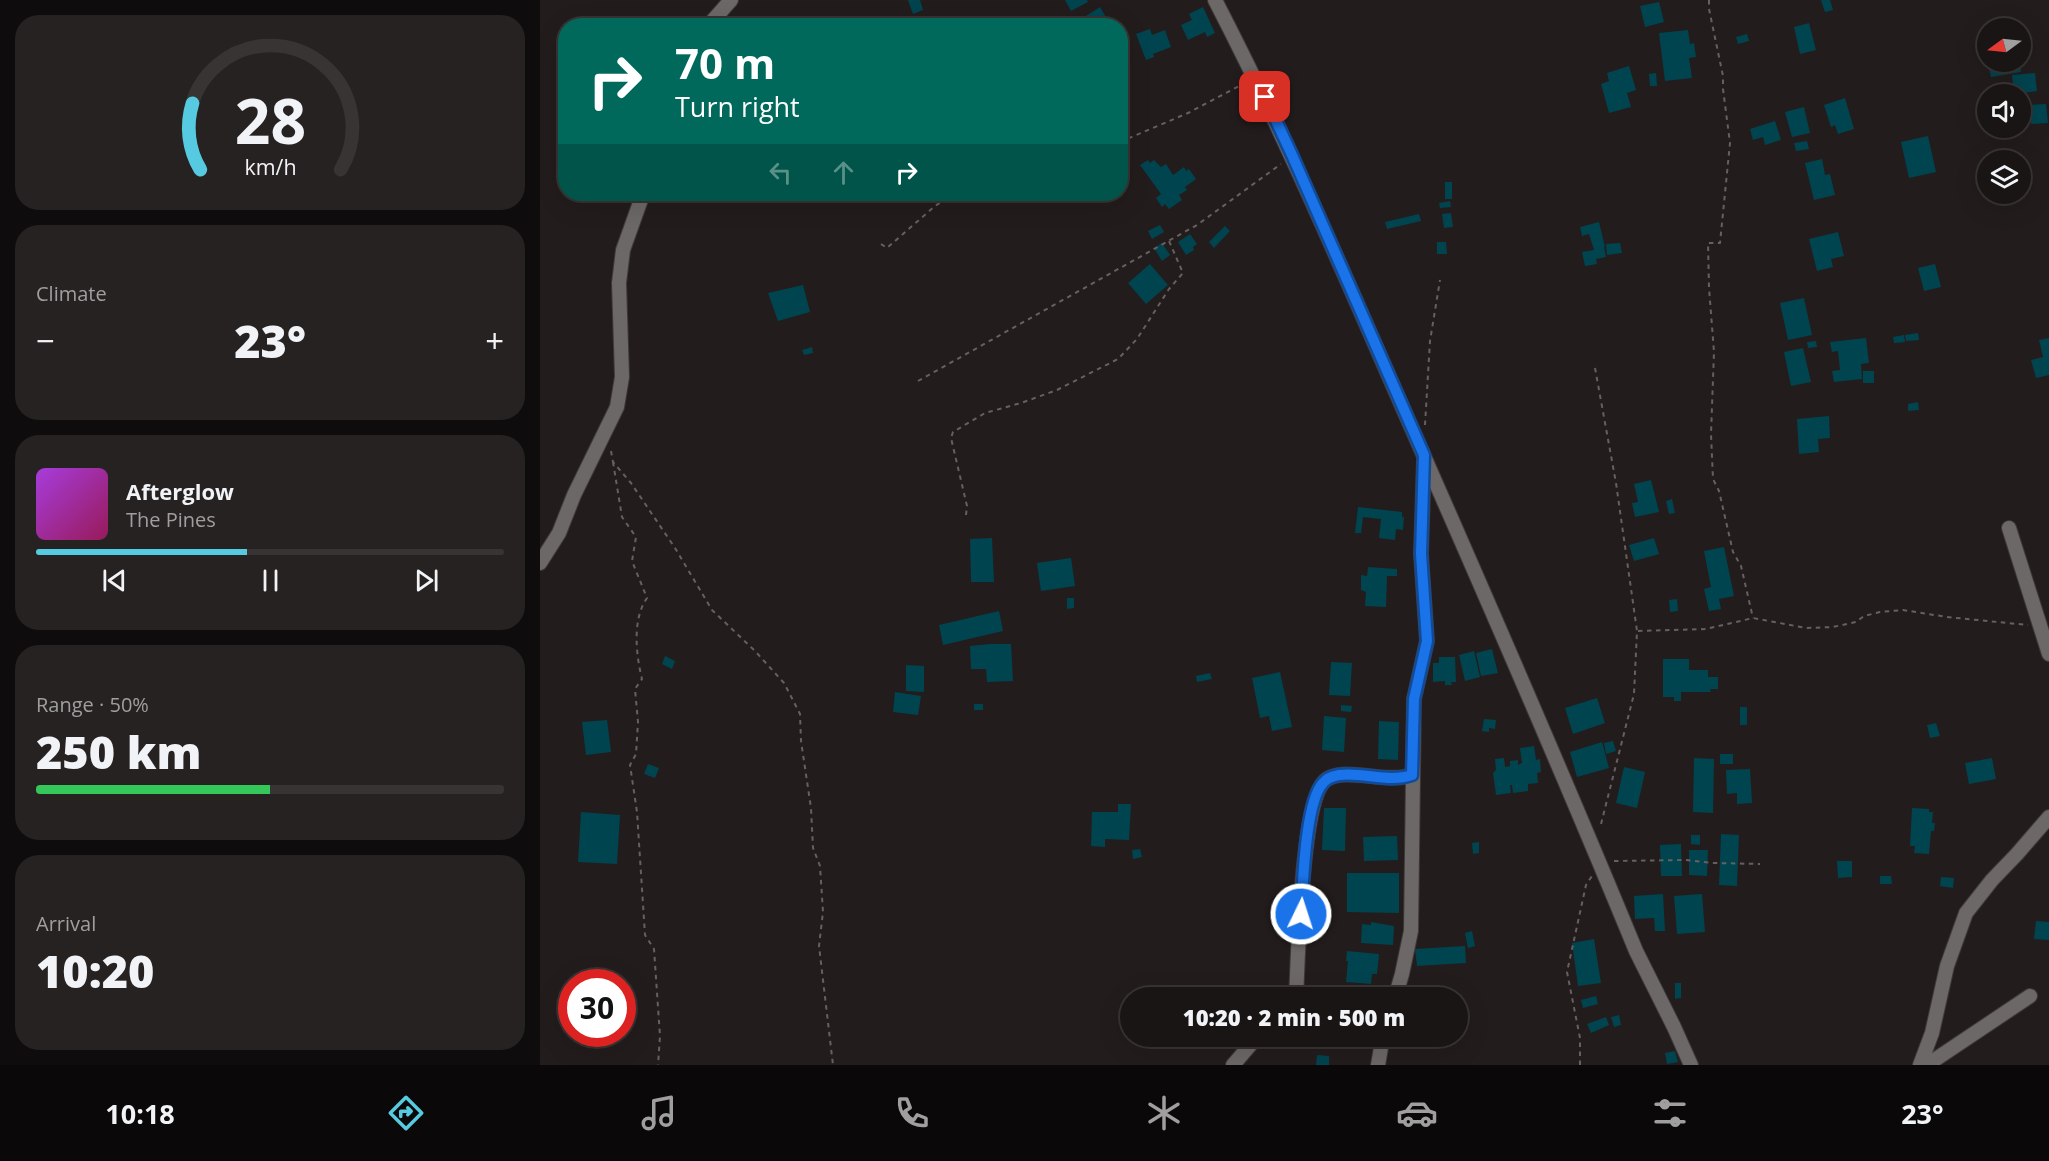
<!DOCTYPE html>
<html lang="en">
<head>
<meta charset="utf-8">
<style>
	body { margin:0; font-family:"Open Sans",sans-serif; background:#272222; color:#f1f3f6; height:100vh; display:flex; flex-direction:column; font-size:22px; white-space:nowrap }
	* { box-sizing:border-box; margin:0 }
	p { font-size:20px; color:#9f9fa0 }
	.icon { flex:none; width:33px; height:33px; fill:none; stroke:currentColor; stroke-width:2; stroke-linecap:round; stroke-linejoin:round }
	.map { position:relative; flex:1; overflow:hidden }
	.drawer { display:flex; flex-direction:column; gap:15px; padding:15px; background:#0e0c0c; width:540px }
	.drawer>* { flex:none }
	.guide { position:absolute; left:18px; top:18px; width:570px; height:183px; border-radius:24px; box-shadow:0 6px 24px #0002,0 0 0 2px #383434; background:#00695c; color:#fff; overflow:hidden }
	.needle { width:39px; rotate:255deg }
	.buttons { position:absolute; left:1437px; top:18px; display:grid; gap:12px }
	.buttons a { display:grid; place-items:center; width:54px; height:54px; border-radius:50%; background:#1a1515; box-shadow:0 6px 24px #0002,0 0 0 2px #383434; font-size:30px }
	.speed { position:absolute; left:18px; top:969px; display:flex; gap:12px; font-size:30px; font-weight:700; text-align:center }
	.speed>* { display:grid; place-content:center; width:78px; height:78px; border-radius:50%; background:#1a1515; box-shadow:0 6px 24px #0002,0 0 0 2px #383434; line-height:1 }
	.speed .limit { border:9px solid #d22; background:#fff; color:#111 }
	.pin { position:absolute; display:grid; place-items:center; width:51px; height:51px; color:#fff; margin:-26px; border-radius:12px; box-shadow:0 3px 9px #0006 }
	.me { position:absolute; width:66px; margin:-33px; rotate:4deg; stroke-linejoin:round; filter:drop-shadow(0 0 4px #0008) }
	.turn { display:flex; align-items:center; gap:21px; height:126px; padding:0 18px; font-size:27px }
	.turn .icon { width:78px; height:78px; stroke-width:2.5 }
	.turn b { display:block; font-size:42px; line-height:51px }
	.lanes { display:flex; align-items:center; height:57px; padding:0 18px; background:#0003; justify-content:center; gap:30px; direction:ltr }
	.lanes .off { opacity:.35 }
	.big { font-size:45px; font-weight:800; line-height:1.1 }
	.drawer .card { flex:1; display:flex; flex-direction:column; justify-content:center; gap:9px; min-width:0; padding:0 21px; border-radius:24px; background:#272222 }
	.drawer .dial { align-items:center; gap:0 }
	.dial svg { height:156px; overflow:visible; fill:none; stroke:#383434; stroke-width:7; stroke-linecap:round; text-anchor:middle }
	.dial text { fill:#f1f3f6; stroke:none }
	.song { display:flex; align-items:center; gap:18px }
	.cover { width:72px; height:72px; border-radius:9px; background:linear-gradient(135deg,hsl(280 70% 55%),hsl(330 70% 35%)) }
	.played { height:6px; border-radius:3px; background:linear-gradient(90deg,#55cae0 45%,#383434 45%) }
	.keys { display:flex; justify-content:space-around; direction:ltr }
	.heat { display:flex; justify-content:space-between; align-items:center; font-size:33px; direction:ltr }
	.charge { height:9px; border-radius:4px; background:linear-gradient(90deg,#34c759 50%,#383434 0) }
	.trip { position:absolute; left:580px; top:987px; width:348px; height:60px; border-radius:30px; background:#1a1515; box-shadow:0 6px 24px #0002,0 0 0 2px #383434; font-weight:800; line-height:60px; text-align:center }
	.tabs { display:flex; height:96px; justify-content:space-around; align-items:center; background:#0a0808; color:#9f9fa0 }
	.tabs .icon { width:42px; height:42px }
	.tabs .on { color:#55cae0 }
	.tabs b { font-size:27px; color:#f1f3f6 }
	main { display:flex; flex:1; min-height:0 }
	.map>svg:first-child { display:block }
	.building { fill:#00444f }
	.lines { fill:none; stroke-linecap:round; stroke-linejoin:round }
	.minor-casing { stroke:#403939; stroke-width:16 }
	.path { stroke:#666060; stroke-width:2; stroke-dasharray:4.5 4.5; stroke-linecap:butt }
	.minor { stroke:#6c6868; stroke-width:14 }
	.route-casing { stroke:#114b97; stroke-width:15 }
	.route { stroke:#1a73e8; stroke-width:10 }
</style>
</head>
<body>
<main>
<section class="drawer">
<div class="card dial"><svg viewBox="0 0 100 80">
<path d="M14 69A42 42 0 1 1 86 69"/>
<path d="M14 69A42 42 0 0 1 10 35" stroke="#55cae0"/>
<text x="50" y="56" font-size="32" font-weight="700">28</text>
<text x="50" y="72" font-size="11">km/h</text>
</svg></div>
<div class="card"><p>Climate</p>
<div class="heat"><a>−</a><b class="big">23°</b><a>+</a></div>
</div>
<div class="card">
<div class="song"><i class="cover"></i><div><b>Afterglow</b><p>The Pines</p></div></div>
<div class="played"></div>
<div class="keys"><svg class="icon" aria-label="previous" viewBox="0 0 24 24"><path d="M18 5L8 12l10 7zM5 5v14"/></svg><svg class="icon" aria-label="pause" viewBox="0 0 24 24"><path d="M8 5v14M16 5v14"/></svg><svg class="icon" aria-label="next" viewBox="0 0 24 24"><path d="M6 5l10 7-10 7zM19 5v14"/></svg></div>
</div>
<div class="card"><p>Range · 50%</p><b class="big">250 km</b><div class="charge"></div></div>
<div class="card"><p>Arrival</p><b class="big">10:20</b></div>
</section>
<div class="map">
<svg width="1509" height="1065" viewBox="0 0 1509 1065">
	<rect width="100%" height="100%" fill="#231c1c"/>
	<path class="building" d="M368 0H380L383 10 373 14Z
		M525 0H547L548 2 531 11Z
		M1281 0H1290L1293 10 1285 12Z
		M1119 2 1124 22 1105 27 1100 6Z
		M560 7 567 19 560 24 561 26H536L535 23Z
		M663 7 675 33 667 37 665 32 648 40 641 25 652 20 649 14Z
		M1269 23 1276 50 1260 54 1254 27Z
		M610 29 612 35 625 30 631 47 613 54 614 57 606 60 596 34Z
		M1148 30 1150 44 1154 43 1156 57 1149 58 1152 78 1125 81 1119 33Z
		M1207 34 1209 41 1198 44 1196 37Z
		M580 43 587 52 583 55 590 66 580 73Z
		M1448 62H1479L1481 72 1451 77Z
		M1089 66 1096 90 1087 93 1091 107 1069 113 1061 84 1069 81 1067 73Z
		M1116 73 1117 86H1110L1109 74Z
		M1495 73 1497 91 1474 94 1472 75Z
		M1305 98 1314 129 1298 134 1295 125 1291 127 1284 105Z
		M1506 104 1508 123 1491 124 1489 105Z
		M1264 107 1270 133 1252 137 1245 112Z
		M1235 121 1241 140 1225 145 1223 137 1213 140 1210 129Z
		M1388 136 1396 172 1369 178 1361 142Z
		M1267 141 1269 149 1256 151 1254 143Z
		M1282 159 1285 175 1290 174 1295 195 1274 200 1265 163Z
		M608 160 610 163 614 160 621 167 626 164 633 175 644 167 646 171 649 169 656 179 645 187 647 190 639 195 642 200 629 209 625 204 622 207 616 198 621 194 600 165Z
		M905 182H912V199H905Z
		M72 194H92L91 199Z
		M910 201 911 207 900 208 899 203Z
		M911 213 913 227 904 228 902 214Z
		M879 214 881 221 847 229 845 222Z
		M1059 222 1065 247H1064L1066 257 1056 259 1057 264 1045 266 1042 252 1054 250 1049 234 1042 236 1040 227Z
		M620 225 624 232 612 239 608 231Z
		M685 226 690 231 674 248 669 242Z
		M1298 232 1304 256 1291 259 1293 267 1277 271 1269 239Z
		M650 234 657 244 653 247 654 250 646 255 638 242Z
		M897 242H906L907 254H897Z
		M622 243 630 255 622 261 614 248Z
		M1080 243 1082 253 1067 255 1066 244Z
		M610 264 628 285 606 304 588 283Z
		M1395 264 1401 287 1384 291 1378 268Z
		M263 285 270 312 238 321 228 293Z
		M1264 298 1272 335 1248 340 1240 303Z
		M1378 333 1379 340 1366 341 1365 335Z
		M1364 335 1365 342 1354 343 1353 337Z
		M1326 338 1329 363 1321 364 1322 379 1294 382 1292 371 1300 370 1298 351 1292 352 1290 342Z
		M1509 338V375L1496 378 1491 360 1503 357 1499 340Z
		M1276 341 1277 347 1268 348 1267 342Z
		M272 347 273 353 264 355 262 350Z
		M1263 348 1271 382 1251 386 1244 352Z
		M1323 371H1334V383H1323Z
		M1378 402 1379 410 1368 411V404Z
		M1289 416 1290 438 1278 439 1279 452 1259 454 1257 419Z
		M1111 480 1119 512 1095 517 1092 503 1098 502 1094 484Z
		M1132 499 1135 513 1129 514 1126 501Z
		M818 507 862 512V517H864L863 530 856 529 855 540 839 538 841 519 823 517 821 533H815Z
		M452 538 454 582H431L430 539Z
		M1114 538 1119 554 1094 561 1089 545Z
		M1184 547 1194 596 1179 599 1181 609 1169 611 1164 589 1171 587 1164 551Z
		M531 558 535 586 501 591 497 563Z
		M828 567 857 569V576H847L846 607 825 606 826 592 821 590V575L827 576Z
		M527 598H534V608L527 609Z
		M1137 599 1138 611 1130 612 1129 600Z
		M459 611 463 631 403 645 399 625Z
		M450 644H471L473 681 447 682 446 669H431L430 646Z
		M952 649 958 673 941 676 936 653Z
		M934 651 940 677 925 681 919 655Z
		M125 656 135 661 132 669 122 664Z
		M899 657H915L916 682H911L912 685H905V681L893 682V663H899Z
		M1123 659H1149V670H1168V677H1178V689H1170L1171 692H1141V701H1134V697H1123Z
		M791 662 812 663 810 696 789 695Z
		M366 665 384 666V692L366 691Z
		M740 672 752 727 732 731 729 716 720 718 712 678Z
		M670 673 672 679 657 682 656 676Z
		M355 692 381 696 378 715 353 712Z
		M1057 698 1065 723 1033 734 1025 708Z
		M434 704H443V710H434Z
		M801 705 812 706 811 712 801 711Z
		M1200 707H1207V725H1200Z
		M784 716 806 718 804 752 782 750Z
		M944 719 956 720 955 729 949 728V732L942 731Z
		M67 720 71 752 46 755 42 722Z
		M839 721 859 722 858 760 838 759Z
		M1396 723 1400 736 1390 738 1387 725Z
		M1073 741 1076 751 1066 754 1064 743Z
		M1062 742 1069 768 1037 777 1030 752Z
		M994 746 996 760 1000 759 1001 772 997 773 998 783 988 784V791L973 793 972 785H970L971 793 956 795 953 773 956 770 955 759 964 758 965 767 970 766V761L978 760V765L982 763 980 748Z
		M1180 754H1193V764H1180Z
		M1154 758 1174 759 1173 813 1153 812Z
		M1452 758 1456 779 1429 784 1425 763Z
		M108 764 119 768 115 778 104 774Z
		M1084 767 1105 772 1097 808 1076 803Z
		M1210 769 1212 803 1197 804V793L1187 794 1186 770Z
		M578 804H591L589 840 565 839V847L551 846 552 812H578Z
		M784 808H806L805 851 782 850Z
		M1372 808 1389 809V812H1393L1392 823H1395L1394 831H1391L1389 854 1374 853 1375 846H1370Z
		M41 812 80 815 77 864 38 862Z
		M1181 834 1199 835 1197 886 1179 885Z
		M1151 835H1160V845L1151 844Z
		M857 836 858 860 824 861 823 837Z
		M939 842V853L933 854 932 843Z
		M1141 844 1142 876H1121L1120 845Z
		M600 849 602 857 593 859 592 850Z
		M1149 850H1168L1167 876 1149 875Z
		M1297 861H1312V877L1298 878Z
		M807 873H859V913L807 912Z
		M1340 876H1351L1352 884H1340Z
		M1401 877 1414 878 1413 888 1400 886Z
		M1123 894 1125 931H1115L1114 918 1095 919 1094 896Z
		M1162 894 1165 932 1137 934 1134 896Z
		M1496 921 1509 922V940L1494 939Z
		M831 922 854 926 853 945 821 943 822 924 831 925Z
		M932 931 935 946 928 948 925 933Z
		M1054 939 1061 983 1038 986 1032 943Z
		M925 946 926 963 877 966 875 949Z
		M807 951 839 954 837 974H832L831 984 806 982 808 961H806Z
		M1135 983H1141V998L1135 999Z
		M1056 996 1058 1004 1043 1008 1041 1000Z
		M1079 1015 1081 1025 1074 1027 1071 1017Z
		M1066 1017 1069 1025 1051 1033 1047 1024Z
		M1135 1051 1138 1062 1127 1064 1125 1053Z
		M777 1055 789 1056V1065H776Z"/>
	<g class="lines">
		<g class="minor-casing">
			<path id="minor" d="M675 0C745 135 804 274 865 413 944 592 1022 771 1096 951L1134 1027 1151 1065
				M168 26 191 0
				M1469 528 1509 654
				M0 563 19 533 34 495 77 407 82 377 79 283 83 250 103 194
				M756 998C758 962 761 795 787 779 807 767 847 784 872 775
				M855 998 862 974 871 931 874 699 887 641 881 554 884 460
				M693 1065 718 1036
				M838 1065 843 1036
				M1380 1065 1392 1033 1407 966 1426 913 1452 880 1477 854 1509 817
				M1387 1065 1490 996"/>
		</g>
		<path class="path" d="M1169 0V9L1183 76V89L1190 143 1180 243H1168L1169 288 1174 352 1171 434 1173 479 1179 491 1193 552 1201 566 1213 618
			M580 142 648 113 703 84
			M341 244 347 248 395 206 414 194
			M1055 368 1076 483 1097 631 1094 694 1060 828
			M378 381 657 225 741 164
			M885 425 890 341 900 280
			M71 451 73 462 91 483 135 548 172 610 215 651 244 683 260 714 261 741 271 808 273 848 280 866 283 912 279 946 293 1065
			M73 462 82 517 96 537 92 561 107 598C92 619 96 655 102 679L95 689 98 722 96 754 90 765 97 812 105 935 114 949 120 1036 118 1065
			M426 515 427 506 411 438 413 432 445 413 481 403 517 390 578 359 597 339 629 289 643 273 629 241
			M1098 631 1166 629 1213 618 1266 628 1293 627 1316 622 1324 616 1340 612 1363 610 1407 617 1488 625
			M1074 861 1146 860 1174 863 1220 864
			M1040 1065V1038L1027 972 1046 885 1052 876"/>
		<use href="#minor" class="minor"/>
	</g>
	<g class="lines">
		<g class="route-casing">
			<path id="route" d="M725 97 752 155 884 455 881 554 887 641 874 699 872 775C848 783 824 772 799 775 793 776 787 778 783 783 765 802 763 886 761 914"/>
		</g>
		<use href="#route" class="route"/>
	</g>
</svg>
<div class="buttons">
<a><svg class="needle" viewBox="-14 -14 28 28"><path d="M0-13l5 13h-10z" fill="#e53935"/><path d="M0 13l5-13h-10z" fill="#9f9fa0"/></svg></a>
<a><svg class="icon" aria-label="sound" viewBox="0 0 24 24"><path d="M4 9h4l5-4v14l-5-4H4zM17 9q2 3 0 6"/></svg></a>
<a><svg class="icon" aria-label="layers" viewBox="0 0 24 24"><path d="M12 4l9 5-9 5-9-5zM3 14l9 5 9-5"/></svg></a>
</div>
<div class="speed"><div class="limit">30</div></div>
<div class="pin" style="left:725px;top:97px;background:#d93025"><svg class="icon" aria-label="arrive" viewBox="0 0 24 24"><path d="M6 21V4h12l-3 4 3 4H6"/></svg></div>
<svg class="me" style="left:761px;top:914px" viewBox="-20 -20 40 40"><circle r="17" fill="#1a73e8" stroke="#fff" stroke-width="3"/><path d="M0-11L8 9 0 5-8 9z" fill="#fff"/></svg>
<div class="trip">10:20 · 2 min · 500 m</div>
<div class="guide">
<div class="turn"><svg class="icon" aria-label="right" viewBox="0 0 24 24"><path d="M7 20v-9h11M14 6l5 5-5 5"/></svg><div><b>70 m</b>Turn right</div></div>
<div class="lanes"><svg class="icon off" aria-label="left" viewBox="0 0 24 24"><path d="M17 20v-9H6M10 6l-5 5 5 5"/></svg><svg class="icon off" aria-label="ahead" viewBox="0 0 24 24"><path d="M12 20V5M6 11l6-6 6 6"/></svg><svg class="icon" aria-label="right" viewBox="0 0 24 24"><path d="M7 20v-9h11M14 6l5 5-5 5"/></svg></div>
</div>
</div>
</main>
<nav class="tabs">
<b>10:18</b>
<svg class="icon on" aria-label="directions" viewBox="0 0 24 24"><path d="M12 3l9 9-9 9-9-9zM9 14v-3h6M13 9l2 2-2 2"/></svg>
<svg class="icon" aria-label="music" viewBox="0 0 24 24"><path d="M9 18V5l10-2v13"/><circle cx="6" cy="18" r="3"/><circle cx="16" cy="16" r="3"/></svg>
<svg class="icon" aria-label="phone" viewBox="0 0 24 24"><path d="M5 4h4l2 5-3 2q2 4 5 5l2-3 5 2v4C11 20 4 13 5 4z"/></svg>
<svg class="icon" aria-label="climate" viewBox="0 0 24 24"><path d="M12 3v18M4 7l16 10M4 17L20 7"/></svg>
<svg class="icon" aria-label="car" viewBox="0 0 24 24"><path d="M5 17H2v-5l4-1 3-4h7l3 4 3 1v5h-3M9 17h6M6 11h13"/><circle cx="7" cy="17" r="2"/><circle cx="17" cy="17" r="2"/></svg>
<svg class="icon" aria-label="filters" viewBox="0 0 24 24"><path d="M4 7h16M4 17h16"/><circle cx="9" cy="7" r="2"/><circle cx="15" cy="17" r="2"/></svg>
<b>23°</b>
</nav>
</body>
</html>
